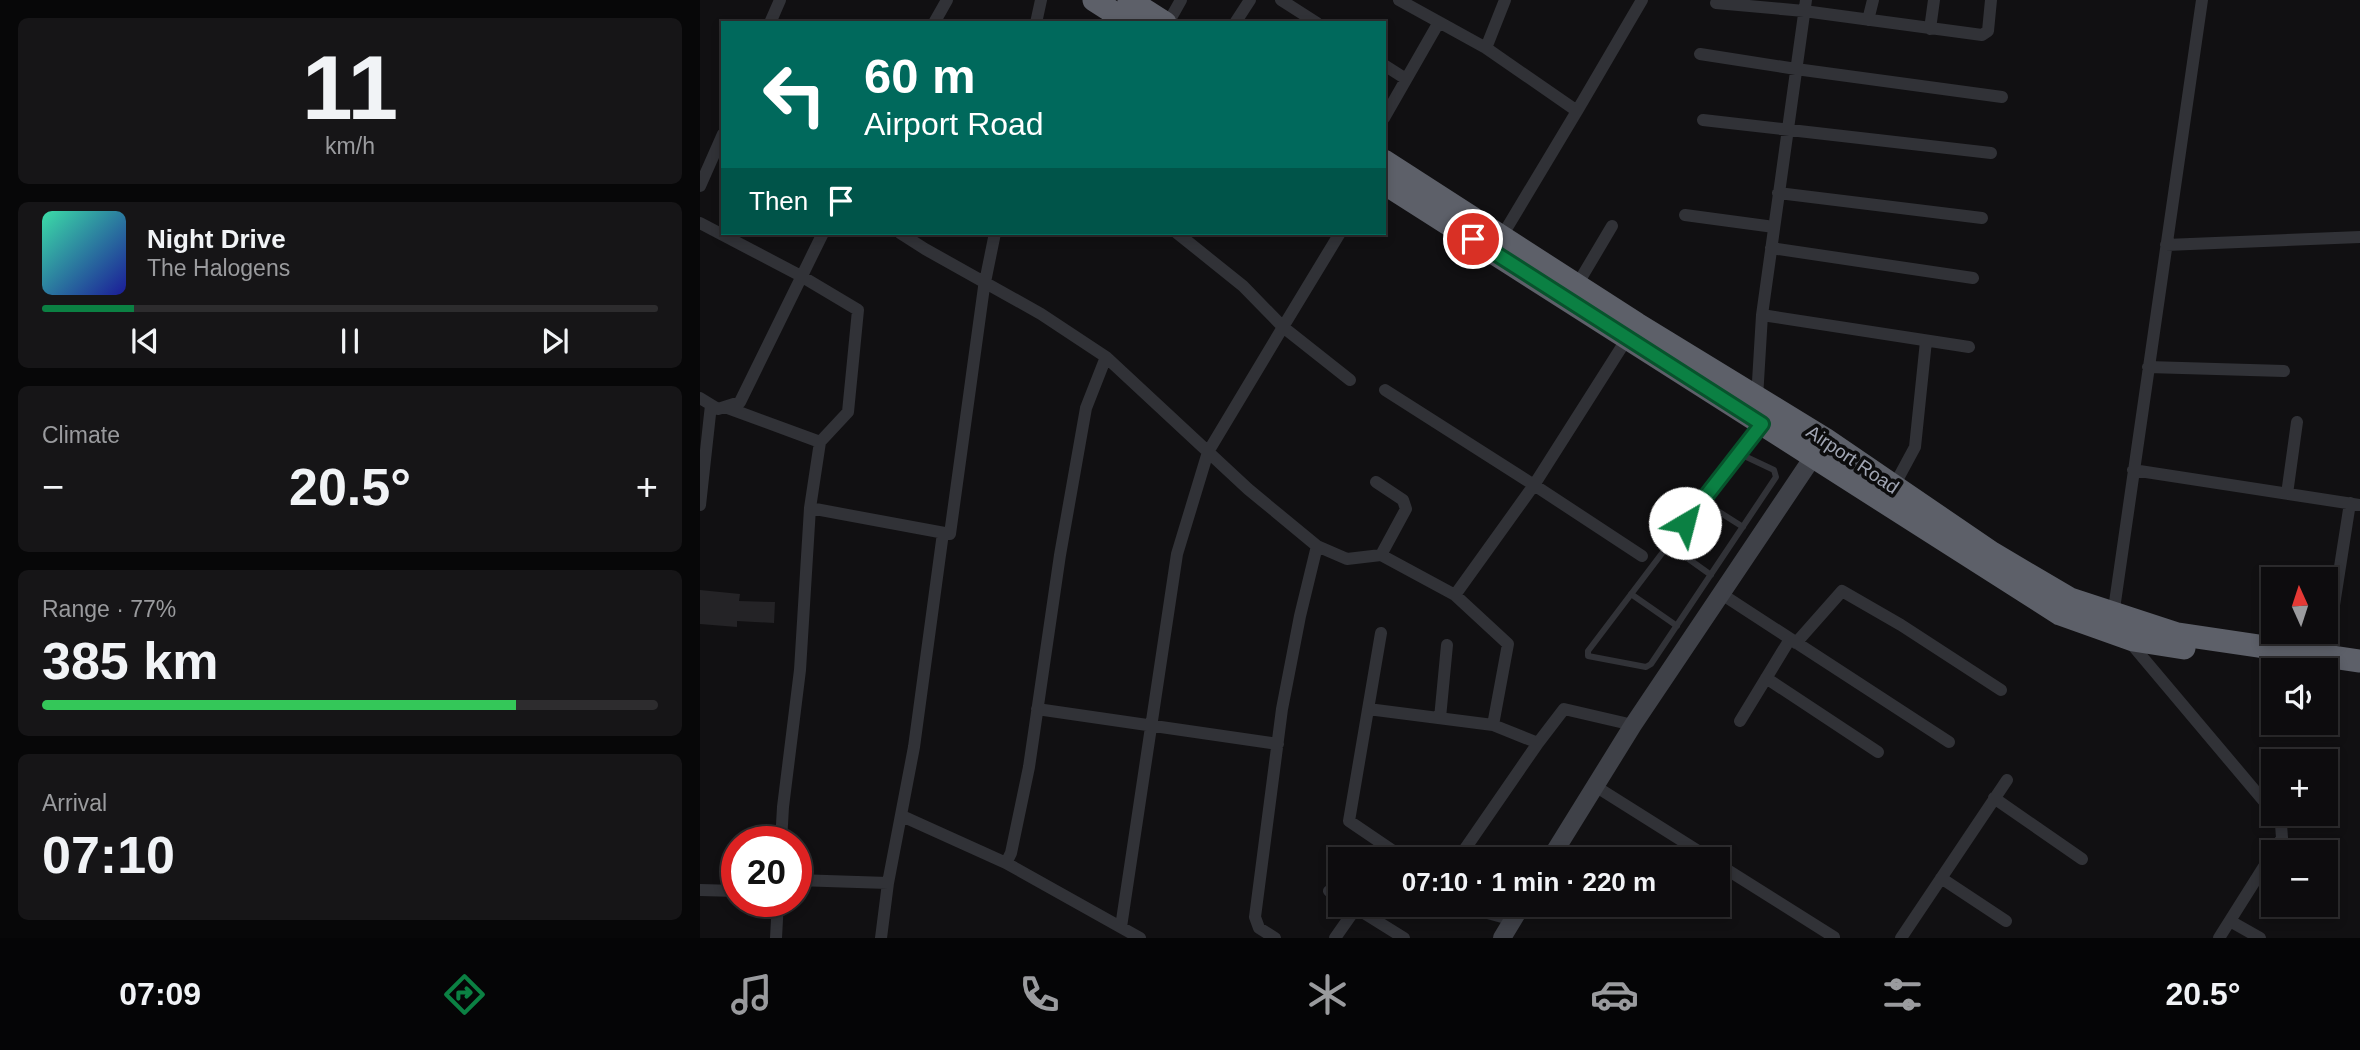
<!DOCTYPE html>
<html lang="en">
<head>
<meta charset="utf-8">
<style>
	body { margin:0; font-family:Helvetica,sans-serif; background:#161517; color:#f1f3f6; height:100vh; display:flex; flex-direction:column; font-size:26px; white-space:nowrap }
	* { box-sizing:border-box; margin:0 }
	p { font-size:23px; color:#9a9b9e }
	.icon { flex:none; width:38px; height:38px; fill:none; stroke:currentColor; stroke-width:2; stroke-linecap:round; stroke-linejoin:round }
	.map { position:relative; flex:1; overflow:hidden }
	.panel { display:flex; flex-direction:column; gap:18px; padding:18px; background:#070708; width:700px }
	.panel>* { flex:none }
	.hud { position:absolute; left:21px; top:21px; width:665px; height:214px; border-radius:0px; box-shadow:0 4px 10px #0003,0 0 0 2px #2d2c2e; background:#00695c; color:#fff; overflow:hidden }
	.needle { width:46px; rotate:357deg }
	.fabs { position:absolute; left:1561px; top:567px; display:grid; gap:14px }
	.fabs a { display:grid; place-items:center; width:77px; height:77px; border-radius:0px; background:#0d0c0e; box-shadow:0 4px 10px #0003,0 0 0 2px #2d2c2e; font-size:35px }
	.speed { position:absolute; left:21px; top:826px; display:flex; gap:14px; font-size:35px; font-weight:700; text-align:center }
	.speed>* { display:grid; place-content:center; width:91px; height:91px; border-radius:50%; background:#0d0c0e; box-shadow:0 4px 10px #0003,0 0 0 2px #2d2c2e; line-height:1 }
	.speed .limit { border:10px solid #d22; background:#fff; color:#111 }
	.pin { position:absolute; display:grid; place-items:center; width:60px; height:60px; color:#fff; margin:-30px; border:4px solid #fff; border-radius:50%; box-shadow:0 2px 7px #0007 }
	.me { position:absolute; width:77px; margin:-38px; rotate:37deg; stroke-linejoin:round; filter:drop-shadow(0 0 5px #0008) }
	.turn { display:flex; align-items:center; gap:24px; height:147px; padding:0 28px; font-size:32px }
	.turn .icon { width:91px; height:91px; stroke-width:2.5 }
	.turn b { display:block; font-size:49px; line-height:60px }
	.then { display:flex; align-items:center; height:66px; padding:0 28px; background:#0003; gap:14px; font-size:26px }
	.big { font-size:52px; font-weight:600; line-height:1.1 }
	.panel .tile { flex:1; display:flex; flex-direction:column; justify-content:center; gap:10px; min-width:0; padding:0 24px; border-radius:10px; background:#161517 }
	.panel .dial { align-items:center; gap:0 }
	.dial b { font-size:91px; line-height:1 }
	.song { display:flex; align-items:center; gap:21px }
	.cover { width:84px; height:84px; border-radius:10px; background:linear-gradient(135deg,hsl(160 70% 55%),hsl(240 70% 35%)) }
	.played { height:7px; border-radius:4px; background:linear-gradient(90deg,#0b8043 15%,#2d2c2e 15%) }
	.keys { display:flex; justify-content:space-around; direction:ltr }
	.heat { display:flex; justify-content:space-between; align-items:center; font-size:38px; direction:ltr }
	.charge { height:10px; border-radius:5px; background:linear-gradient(90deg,#34c759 77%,#2d2c2e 0) }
	.trip { position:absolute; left:628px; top:847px; width:402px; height:70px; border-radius:0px; background:#0d0c0e; box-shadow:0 4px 10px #0003,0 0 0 2px #2d2c2e; font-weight:600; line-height:70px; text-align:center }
	.dock { display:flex; height:112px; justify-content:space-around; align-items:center; background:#050506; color:#9a9b9e }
	.dock .icon { width:49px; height:49px }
	.dock .selected { color:#0b8043 }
	.dock b { font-size:32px; color:#f1f3f6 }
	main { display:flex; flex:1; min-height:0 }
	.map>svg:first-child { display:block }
	.building { fill:#242326 }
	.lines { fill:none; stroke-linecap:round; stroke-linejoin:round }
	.lane { stroke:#313237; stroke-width:6 }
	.street { stroke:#313237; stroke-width:12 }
	.secondary { stroke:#3f4148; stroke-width:18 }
	.highway { stroke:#5d6069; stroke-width:23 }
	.route-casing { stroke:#07532c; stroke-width:18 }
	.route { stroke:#0b8043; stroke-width:12 }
	.labels { text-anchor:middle; stroke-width:7; stroke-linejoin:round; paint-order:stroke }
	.street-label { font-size:19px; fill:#a1a6b4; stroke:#0c0c0d }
</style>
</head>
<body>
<main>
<section class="panel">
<div class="tile dial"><b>11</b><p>km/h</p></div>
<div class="tile">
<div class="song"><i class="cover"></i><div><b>Night Drive</b><p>The Halogens</p></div></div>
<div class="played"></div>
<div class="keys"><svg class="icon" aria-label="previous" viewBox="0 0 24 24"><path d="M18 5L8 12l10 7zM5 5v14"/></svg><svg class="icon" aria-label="pause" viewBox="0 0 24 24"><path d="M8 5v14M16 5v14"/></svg><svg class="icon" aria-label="next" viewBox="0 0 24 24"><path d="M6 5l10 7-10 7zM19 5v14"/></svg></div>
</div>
<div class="tile"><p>Climate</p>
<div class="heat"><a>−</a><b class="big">20.5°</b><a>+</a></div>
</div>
<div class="tile"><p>Range · 77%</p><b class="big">385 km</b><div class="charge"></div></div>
<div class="tile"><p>Arrival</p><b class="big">07:10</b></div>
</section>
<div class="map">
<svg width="1660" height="938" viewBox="0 0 1660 938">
	<rect width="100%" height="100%" fill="#111012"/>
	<path class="building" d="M0 590 40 594 39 601 75 602 74 623 37 621V627L0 624Z"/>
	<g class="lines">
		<path class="lane" d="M1038 453 1074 470 1076 477 951 664 946 667 888 656V651L1038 453 1058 428
			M1002 501 1043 527
			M969 545 1011 575
			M931 594 977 626"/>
		<path class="street" d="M581 0 617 23
			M699 0 786 48
			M1016 3 1104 11 1282 35 1288 31 1291 0
			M1168 20 1173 0
			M70 23 80 0
			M234 23 247 0
			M336 23 341 0
			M468 23 481 0
			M535 23 550 0
			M1230 29 1234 0
			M1000 54 1096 69 1302 97
			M684 65 706 79
			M877 111 942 0
			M684 118 739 22
			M1003 120 1291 153
			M0 186 23 134
			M1078 193 1282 218
			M985 215 1074 227
			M0 223 101 276 158 310 148 412 120 442
			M200 233 225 249 341 314 406 357 548 489 617 546 600 616 582 709 555 917 559 928 575 938
			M477 233 543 286 583 327 640 233
			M802 236 877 111 786 48 805 0
			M1466 245 1660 237
			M1071 248 1273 278
			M877 285 912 226
			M1062 315 1269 347
			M1448 367 1584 371
			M685 390 834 485 928 337
			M0 398 18 409 40 402 123 233
			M1057 398 1062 315 1106 0
			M25 407 120 442 110 508 250 534 284 287 295 233
			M1433 470 1660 505
			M676 482 703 500 706 509 681 555
			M1194 486 1215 447 1226 341
			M1587 494 1597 422
			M0 505 11 405
			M617 546 647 559 681 555 755 595 834 485 942 556
			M1020 593 1249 742
			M755 595 808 644 793 725 838 743 864 709 933 725
			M1413 616 1502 0
			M681 633 649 821 705 859
			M1428 640 1573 812
			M1096 643 1142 591 1201 625 1301 690
			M1626 656 1650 503
			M1066 678 1178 752
			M337 709 578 744
			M668 709 793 725
			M740 718 747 645
			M1040 721 1090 639
			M895 786 1011 859
			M1294 798 1382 859
			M202 816 306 863 440 938
			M81 842 83 807 100 670 110 508
			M758 859 838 743
			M306 863 311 853 329 767 360 555 386 408 406 357
			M1018 864 1134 937
			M1241 878 1306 921
			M96 880 188 883
			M0 890 37 891
			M629 891 640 898
			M651 905 704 938
			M773 905 784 912 813 920
			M1530 921 1560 938
			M421 927 477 554 508 452 583 327 650 380
			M76 938 78 901
			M181 938 188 883 214 747 243 533
			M635 938 656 908
			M1201 938 1307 780
			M1519 938 1582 838 1581 824 1575 814"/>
		<path class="secondary" d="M850 859 933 725 1119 448
			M802 938 822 905"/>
		<path class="highway" d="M394 0 430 23
			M429 0 465 23
			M684 161 937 324 1125 439 1292 553 1370 599 1477 634 1660 661
			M684 183 1360 614 1433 640 1484 648"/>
	</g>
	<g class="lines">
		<g class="route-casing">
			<path id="route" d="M773 239 1062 424 985 523"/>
		</g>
		<use href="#route" class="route"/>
	</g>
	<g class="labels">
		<g class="street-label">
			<text transform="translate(1153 459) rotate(34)" y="7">Airport Road</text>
		</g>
	</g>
</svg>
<div class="fabs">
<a><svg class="needle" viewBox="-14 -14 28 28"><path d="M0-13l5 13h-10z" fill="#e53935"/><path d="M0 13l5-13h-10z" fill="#9a9b9e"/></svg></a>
<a><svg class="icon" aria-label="sound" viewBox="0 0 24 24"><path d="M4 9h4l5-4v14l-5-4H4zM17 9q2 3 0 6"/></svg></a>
<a>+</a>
<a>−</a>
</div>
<div class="speed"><div class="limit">20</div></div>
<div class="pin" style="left:773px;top:239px;background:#d93025"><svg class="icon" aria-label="arrive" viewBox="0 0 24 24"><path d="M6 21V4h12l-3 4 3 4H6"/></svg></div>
<svg class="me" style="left:985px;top:523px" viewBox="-20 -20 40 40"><circle r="19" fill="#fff"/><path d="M0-13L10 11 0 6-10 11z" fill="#0b8043"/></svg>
<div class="trip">07:10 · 1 min · 220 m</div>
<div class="hud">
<div class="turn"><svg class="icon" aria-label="left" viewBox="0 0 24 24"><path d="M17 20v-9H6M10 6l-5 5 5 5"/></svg><div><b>60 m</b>Airport Road</div></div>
<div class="then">Then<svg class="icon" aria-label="arrive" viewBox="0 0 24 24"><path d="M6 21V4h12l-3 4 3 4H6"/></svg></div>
</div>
</div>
</main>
<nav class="dock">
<b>07:09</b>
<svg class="icon selected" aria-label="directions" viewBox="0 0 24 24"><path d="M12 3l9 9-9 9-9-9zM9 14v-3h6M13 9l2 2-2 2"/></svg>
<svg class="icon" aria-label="music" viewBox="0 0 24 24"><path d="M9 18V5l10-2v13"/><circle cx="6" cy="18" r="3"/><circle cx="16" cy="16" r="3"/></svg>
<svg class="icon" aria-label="phone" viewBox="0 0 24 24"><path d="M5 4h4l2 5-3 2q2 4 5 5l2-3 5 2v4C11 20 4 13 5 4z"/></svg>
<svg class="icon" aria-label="climate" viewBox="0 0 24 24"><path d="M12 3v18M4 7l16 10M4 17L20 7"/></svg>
<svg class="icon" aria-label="car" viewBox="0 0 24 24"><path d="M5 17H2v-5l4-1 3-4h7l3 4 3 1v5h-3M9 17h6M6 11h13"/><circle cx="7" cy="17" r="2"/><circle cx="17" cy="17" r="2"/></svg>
<svg class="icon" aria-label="filters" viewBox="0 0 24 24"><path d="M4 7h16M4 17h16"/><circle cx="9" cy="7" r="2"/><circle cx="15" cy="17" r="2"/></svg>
<b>20.5°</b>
</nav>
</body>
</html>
